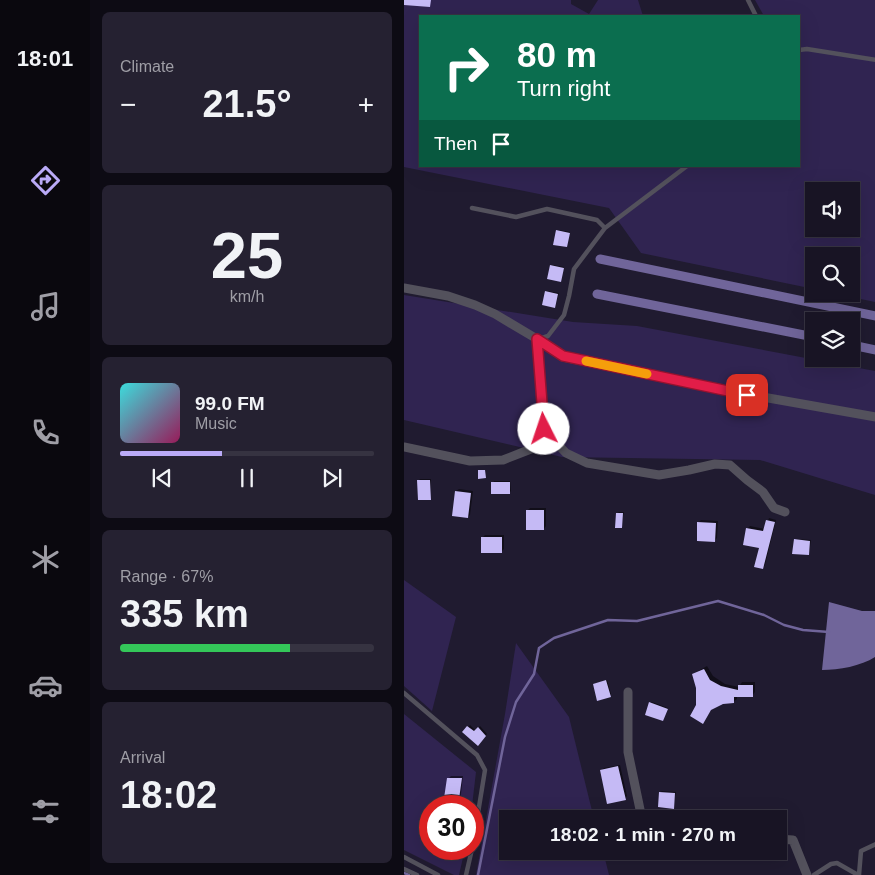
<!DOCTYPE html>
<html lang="en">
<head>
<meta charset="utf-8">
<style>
	body { margin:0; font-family:Helvetica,sans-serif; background:#252131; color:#f1f3f6; height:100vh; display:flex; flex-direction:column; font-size:19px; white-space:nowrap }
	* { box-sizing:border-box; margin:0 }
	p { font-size:16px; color:#9f9ea6 }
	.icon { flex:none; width:28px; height:28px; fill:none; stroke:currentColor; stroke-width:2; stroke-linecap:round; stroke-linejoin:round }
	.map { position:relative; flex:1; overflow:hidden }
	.sheet { display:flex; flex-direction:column; gap:12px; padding:12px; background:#0d0b14; width:314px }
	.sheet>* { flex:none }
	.hud { position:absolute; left:15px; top:15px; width:381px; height:152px; border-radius:0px; box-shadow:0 5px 20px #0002,0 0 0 1px #363341; background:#0b6e4f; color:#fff; overflow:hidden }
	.fabs { position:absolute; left:401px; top:182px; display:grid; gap:10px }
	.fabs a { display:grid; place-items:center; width:55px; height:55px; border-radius:0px; background:#181424; box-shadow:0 5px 20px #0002,0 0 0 1px #363341; font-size:25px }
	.speed { position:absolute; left:15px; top:795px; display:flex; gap:10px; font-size:25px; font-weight:700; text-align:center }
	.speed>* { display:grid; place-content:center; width:65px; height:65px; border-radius:50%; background:#181424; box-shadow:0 5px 20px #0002,0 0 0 1px #363341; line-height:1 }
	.speed .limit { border:8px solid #d22; background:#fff; color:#111 }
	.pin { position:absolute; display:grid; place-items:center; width:42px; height:42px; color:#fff; margin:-21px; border-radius:10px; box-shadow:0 2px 8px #0006 }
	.me { position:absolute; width:55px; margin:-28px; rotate:356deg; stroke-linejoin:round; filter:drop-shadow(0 0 4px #0008) }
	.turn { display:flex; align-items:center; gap:18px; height:105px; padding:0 15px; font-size:22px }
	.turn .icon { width:65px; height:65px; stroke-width:2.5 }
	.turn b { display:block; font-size:35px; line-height:42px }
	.then { display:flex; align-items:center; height:48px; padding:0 15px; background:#0003; gap:10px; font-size:19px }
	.big { font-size:38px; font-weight:800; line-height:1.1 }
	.sheet .card { flex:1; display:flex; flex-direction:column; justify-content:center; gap:8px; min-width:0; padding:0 18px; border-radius:8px; background:#252131 }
	.sheet .dial { align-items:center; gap:0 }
	.dial b { font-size:65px; line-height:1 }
	.song { display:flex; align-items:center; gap:15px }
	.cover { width:60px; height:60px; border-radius:8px; background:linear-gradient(135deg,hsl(180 70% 55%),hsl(330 70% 35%)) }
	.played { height:5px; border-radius:2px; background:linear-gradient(90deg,#baaaf7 40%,#363341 40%) }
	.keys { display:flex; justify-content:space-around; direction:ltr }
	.heat { display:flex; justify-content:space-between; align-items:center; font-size:28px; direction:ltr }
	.charge { height:8px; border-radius:4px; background:linear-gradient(90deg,#34c759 67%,#363341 0) }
	.trip { position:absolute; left:95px; top:810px; width:288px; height:50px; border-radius:0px; background:#181424; box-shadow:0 5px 20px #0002,0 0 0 1px #363341; font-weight:800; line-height:50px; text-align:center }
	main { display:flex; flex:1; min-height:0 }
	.dock { display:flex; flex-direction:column; width:90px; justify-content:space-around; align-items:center; background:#0a080e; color:#9f9ea6 }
	.dock .icon { width:35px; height:35px }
	.dock .active { color:#baaaf7 }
	.dock b { font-size:22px; color:#f1f3f6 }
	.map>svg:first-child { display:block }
	.green { fill:#302451; fill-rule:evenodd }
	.water { fill:#70659a }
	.shadow { fill:#0007 }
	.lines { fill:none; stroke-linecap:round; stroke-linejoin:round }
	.stream { stroke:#70659a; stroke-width:2.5 }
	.canal { stroke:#70659a; stroke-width:9 }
	.building { fill:#c5baf5 }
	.lane { stroke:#53515c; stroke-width:4.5 }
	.street { stroke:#53515c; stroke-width:9 }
	.route-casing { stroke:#92132f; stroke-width:12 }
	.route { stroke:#e11d48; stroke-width:9 }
	.slow { stroke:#f59e0b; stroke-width:9 }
</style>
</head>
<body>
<main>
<nav class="dock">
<b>18:01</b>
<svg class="icon active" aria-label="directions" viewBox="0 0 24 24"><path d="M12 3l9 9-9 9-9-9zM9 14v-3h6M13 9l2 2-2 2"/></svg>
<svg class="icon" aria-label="music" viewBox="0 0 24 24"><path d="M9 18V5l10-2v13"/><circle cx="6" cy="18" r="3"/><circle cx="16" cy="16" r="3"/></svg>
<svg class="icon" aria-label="phone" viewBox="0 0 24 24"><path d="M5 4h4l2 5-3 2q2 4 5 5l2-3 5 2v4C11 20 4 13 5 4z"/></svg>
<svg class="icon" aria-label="climate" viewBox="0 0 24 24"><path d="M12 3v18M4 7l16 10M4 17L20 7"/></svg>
<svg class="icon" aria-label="car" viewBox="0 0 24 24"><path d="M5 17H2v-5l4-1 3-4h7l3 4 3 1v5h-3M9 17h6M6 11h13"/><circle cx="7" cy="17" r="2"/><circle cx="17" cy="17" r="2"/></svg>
<svg class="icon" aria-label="filters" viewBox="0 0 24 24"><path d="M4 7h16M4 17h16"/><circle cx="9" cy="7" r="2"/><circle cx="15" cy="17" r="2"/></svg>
</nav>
<section class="sheet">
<div class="card"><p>Climate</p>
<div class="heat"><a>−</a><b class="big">21.5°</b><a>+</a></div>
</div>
<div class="card dial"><b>25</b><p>km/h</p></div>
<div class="card">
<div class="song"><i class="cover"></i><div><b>99.0 FM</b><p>Music</p></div></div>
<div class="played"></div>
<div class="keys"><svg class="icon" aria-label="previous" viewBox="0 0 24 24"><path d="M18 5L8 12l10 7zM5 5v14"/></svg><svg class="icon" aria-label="pause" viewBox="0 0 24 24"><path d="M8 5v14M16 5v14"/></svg><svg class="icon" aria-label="next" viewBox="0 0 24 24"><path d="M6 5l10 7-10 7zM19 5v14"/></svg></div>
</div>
<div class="card"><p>Range · 67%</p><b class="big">335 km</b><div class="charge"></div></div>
<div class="card"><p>Arrival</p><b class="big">18:02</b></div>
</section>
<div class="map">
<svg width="472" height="875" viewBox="0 0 472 875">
	<rect width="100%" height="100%" fill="#201b30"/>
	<path class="green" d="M0 0H167V4L185 14 194 0H234L239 16H16V166H395V16H360L351 0H471V302L433 294H448V256H410V289L237 253 205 208 0 167ZM410 191H448V229H410Z
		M0 295 169 322 233 326 471 371V495L356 460 158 457 0 420Z
		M0 580 52 617 28 711 0 686Z
		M112 643 165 717 190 819H104V851H199L205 875H72L101 714Z
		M0 714 72 772 68 806H26V849H61L55 875H50L0 850Z"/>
	<path class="water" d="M425 602 458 611H471V657C457 666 435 670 418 670Z"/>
	<path class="shadow" d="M155 230 166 232 162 246 153 231Z
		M149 265 160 267 156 281 147 266Z
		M143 291 155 293 151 307 142 292Z
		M16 479H27V497L26 499 15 480Z
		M90 481H106L107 491 105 493 89 483Z
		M55 489 69 491 66 515 64 517 52 491Z
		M126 508H142V526L140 529 123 511Z
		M215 512H220L217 527 213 514Z
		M365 518 372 520 361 565 359 567 356 547 341 544 344 528 346 526 361 529Z
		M297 520 314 521 313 538 311 540 294 523Z
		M81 535H100V549L98 551 78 538Z
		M393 539 407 540 405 554 391 540Z
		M303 666 309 676 321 684 335 687 338 682H351V692L348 696 333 695V699L329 702 319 703 308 708 299 722 293 705V688L289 674Z
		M203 680 207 694 206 696 190 684Z
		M248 702 264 708 259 720 246 703Z
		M66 725 72 731 76 726 83 734 74 744 60 732Z
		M216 765 223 796 221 799 197 771 200 768Z
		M47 776H59L56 803 54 805 45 778Z
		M258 791 272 792 269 807 256 792Z"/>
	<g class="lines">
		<path class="stream" d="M0 873 5 875
			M74 875 101 737 112 702 130 674 135 648 150 638 204 620 233 621 314 601 360 615 380 625 399 630 425 632"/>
		<path class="canal" d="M196 259 472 316
			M193 294 410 337
			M448 345 472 350"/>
	</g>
	<path class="building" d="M0 0H27L26 7 0 5Z
		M152 230 166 233 163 247 149 245Z
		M146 265 160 268 157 282 143 279Z
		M141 291 154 294 151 308 138 305Z
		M74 470H81L82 478 74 479Z
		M13 480H26L27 500H14Z
		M87 482H106V494H87Z
		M51 491 67 493 64 518 48 516Z
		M122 510H140V530H122Z
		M212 513H219L218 528H211Z
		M362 520 371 522 359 569 350 567 355 548 339 545 342 528 359 531Z
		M293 522 312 523 311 542 293 541Z
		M77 537H98V553H77Z
		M390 539 406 541 405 555 388 554Z
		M300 669 306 680 317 686 334 690V685H349V697H330V703L319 704 307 710 299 724 286 716 292 705V688L288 674Z
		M202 680 207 697 193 701 189 684Z
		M245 702 264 709 259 721 241 715Z
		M63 726 70 731 74 727 82 736 74 746 58 732Z
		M214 766 222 800 203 804 196 770Z
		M43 778H58L54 806 39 805Z
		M255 792 271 793 270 809 254 807Z
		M278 851H317V860L277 858Z"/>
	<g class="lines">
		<path class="lane" d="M344 0 352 16
			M395 50 403 49 472 60
			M68 208 112 217 143 209 193 220 201 228
			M135 339 144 336 160 315 165 296 170 269 201 228 283 166
			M0 693 73 755 81 770 69 844
			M0 857 34 875
			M0 869 13 875
			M62 875 68 849
			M410 875 427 864 433 863 454 875
			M455 875 457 851 472 844"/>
		<path class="street" d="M0 288 44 296 71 305 91 314 133 339 159 357 325 391 472 417
			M139 429 162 453 183 463 255 475 285 470 311 464 326 465 343 480 359 492 370 508 381 512
			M0 447 66 461 99 460 127 449 139 429 133 339
			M224 692V752L238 819
			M374 839 389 840 403 875"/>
	</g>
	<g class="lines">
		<g class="route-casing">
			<path id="route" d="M140 429 133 339 159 356 343 395"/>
		</g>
		<use href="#route" class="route"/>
		<path class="slow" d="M182 361 243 374"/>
	</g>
</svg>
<div class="fabs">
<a><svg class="icon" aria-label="sound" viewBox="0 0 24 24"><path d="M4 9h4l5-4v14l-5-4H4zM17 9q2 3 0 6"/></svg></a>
<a><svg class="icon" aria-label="search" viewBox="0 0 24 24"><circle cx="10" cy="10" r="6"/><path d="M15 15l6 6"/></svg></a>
<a><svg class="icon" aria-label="layers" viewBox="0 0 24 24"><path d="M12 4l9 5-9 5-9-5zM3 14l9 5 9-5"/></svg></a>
</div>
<div class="speed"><div class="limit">30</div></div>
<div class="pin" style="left:343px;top:395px;background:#d93025"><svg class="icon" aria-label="arrive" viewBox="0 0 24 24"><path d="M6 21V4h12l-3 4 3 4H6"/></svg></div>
<svg class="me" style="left:140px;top:429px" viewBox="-20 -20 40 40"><circle r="19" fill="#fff"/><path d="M0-13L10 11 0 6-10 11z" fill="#e11d48"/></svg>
<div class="trip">18:02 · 1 min · 270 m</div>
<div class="hud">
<div class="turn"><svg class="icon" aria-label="right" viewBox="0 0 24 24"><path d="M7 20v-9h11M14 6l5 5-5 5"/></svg><div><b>80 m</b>Turn right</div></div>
<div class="then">Then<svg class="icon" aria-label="arrive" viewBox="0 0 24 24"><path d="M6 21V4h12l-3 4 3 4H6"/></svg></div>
</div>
</div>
</main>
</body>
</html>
